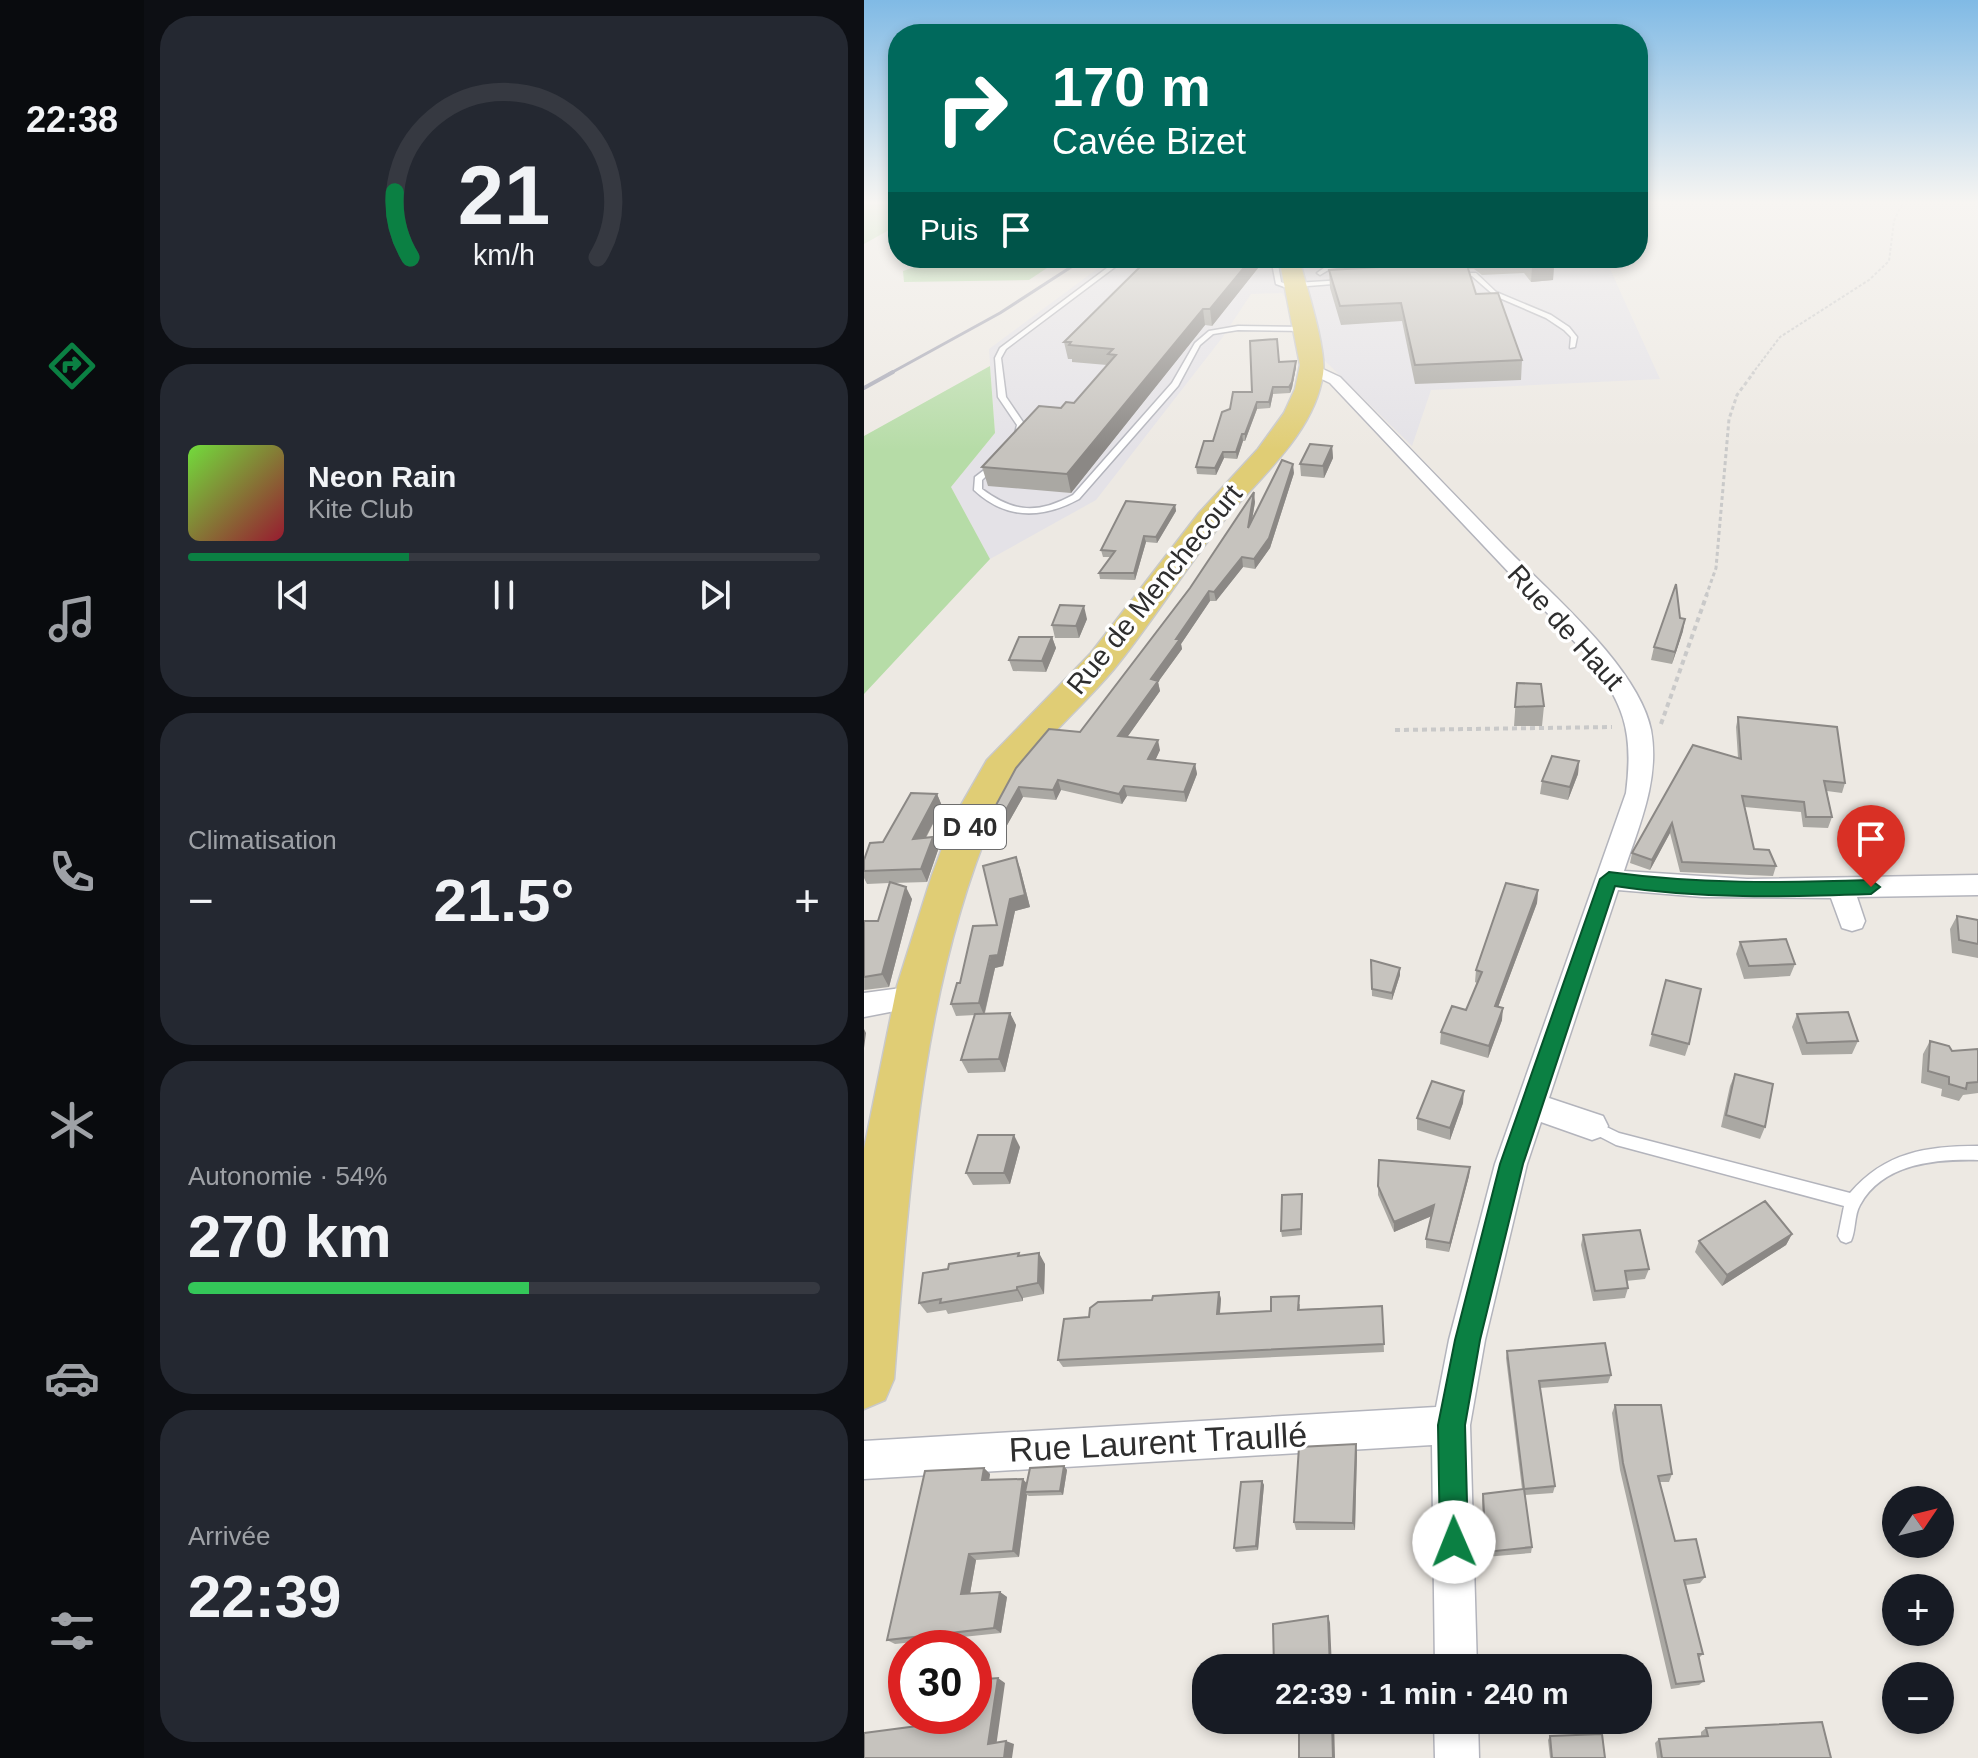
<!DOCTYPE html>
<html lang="fr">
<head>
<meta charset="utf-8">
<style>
	body { margin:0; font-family:Helvetica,sans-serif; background:#242831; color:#f1f3f6; height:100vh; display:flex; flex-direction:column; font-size:30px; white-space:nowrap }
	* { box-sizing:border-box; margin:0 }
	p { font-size:26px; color:#9ea1a6 }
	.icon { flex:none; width:44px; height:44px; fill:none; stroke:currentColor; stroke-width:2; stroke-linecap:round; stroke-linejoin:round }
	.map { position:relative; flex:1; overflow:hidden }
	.drawer { display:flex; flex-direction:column; gap:16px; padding:16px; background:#0d0f14; width:720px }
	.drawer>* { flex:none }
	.top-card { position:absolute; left:24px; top:24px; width:760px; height:244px; border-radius:32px; box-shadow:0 4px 12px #0003; background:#00695c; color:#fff; overflow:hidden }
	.needle { width:52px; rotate:55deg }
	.tools { position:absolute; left:1018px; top:1486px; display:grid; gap:16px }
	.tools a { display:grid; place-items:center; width:72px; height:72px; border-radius:50%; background:#171b24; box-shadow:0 4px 12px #0003; font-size:40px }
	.speed { position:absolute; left:24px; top:1630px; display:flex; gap:16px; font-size:40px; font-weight:700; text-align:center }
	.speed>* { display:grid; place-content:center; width:104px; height:104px; border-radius:50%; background:#171b24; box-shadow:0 4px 12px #0003; line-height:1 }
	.speed .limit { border:12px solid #d22; background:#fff; color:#111 }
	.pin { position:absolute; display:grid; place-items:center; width:68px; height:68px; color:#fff; margin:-82px -34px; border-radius:50% 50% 50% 0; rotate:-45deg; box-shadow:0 0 8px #0007 }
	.pin .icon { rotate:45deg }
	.me { position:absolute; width:88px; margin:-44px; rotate:359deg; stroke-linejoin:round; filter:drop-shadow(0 0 6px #0008) }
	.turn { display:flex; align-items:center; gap:28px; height:168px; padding:0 32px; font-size:36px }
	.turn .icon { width:104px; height:104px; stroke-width:2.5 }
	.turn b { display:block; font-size:56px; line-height:68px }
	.then { display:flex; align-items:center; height:76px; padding:0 32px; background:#0003; gap:16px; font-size:30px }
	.big { font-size:60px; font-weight:700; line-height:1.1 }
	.drawer .card { flex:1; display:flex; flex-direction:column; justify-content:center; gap:12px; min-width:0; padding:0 28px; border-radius:32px; background:#242831 }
	.drawer .dial { align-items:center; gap:0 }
	.dial svg { height:208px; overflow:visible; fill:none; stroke:#363941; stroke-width:7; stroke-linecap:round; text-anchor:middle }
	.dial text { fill:#f1f3f6; stroke:none }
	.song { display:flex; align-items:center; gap:24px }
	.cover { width:96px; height:96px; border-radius:12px; background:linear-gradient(135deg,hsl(100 70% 55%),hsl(350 70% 35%)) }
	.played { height:8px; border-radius:4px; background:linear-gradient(90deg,#0b8043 35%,#363941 35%) }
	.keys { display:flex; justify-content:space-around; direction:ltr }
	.heat { display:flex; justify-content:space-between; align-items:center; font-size:44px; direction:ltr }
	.charge { height:12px; border-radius:6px; background:linear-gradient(90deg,#34c759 54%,#363941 0) }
	.trip { position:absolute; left:328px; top:1654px; width:460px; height:80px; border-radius:32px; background:#171b24; box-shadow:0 4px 12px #0003; font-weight:700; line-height:80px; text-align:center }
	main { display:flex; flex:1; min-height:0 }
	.menu { display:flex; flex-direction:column; width:144px; justify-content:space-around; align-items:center; background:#090b0e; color:#9ea1a6 }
	.menu .icon { width:56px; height:56px }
	.menu .on { color:#0b8043 }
	.menu b { font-size:36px; color:#f1f3f6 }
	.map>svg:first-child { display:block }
	.industrial { fill:#e4e2e7 }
	.green { fill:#b6dca7 }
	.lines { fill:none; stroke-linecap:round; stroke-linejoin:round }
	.lane-casing { stroke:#b3b4bc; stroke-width:3 }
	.street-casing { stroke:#b3b4bc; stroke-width:3 }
	.primary-casing { stroke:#c9c9c9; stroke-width:3 }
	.path-far2 { stroke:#c9c9c9; stroke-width:2; stroke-dasharray:3 2; stroke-linecap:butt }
	.path-far1 { stroke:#c9c9c9; stroke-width:3; stroke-dasharray:4 3; stroke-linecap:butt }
	.path { stroke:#c9c9c9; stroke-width:4; stroke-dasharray:5 4; stroke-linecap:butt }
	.lane { fill:#fff; fill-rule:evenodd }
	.street { fill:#fff; fill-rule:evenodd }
	.primary { fill:#e0cd75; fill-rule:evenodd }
	.rail-far1 { stroke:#a6a7b5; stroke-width:3 }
	.rail { stroke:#a6a7b5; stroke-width:4 }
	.wall { fill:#aaa8a3 }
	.shaded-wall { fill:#8b8885 }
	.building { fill:#c6c3be; stroke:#8b8885; stroke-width:2 }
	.route { fill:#0b8043; stroke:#07532c; stroke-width:2 }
	.labels { text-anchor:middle; stroke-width:7; stroke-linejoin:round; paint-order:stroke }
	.shield { fill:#fff; stroke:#6d6d6d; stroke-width:2 }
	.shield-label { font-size:26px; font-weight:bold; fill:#2e2e2e }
	.street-label { font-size:28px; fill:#2e2e2e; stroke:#fff }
	.near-street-label { font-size:34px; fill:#2e2e2e; stroke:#fff }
</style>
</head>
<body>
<main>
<nav class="menu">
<b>22:38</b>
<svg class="icon on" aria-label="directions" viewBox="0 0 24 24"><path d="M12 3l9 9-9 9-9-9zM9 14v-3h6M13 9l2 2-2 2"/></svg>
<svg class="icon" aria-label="music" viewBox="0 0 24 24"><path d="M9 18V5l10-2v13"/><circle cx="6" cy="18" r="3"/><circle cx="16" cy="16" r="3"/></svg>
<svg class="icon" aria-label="phone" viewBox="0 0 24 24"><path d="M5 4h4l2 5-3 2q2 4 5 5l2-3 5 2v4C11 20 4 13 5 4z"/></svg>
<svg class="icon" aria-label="climate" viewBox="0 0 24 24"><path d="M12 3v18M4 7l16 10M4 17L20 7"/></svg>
<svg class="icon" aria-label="car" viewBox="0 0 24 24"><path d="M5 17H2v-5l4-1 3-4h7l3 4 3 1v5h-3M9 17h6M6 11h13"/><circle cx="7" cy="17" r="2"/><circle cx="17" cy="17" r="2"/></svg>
<svg class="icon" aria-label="filters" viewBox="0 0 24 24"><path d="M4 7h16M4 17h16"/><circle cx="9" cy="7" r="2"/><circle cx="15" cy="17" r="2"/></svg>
</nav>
<section class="drawer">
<div class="card dial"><svg viewBox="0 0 100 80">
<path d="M14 69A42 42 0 1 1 86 69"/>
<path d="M14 69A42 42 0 0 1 8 44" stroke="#0b8043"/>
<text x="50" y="56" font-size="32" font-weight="700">21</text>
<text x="50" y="72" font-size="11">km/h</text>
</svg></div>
<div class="card">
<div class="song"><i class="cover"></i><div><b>Neon Rain</b><p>Kite Club</p></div></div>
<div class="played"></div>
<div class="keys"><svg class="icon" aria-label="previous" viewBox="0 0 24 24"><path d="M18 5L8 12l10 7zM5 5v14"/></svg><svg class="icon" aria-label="pause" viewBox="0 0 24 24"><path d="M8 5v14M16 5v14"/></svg><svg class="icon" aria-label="next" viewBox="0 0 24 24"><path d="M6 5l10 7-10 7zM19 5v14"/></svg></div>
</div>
<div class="card"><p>Climatisation</p>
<div class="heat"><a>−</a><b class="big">21.5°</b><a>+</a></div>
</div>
<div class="card"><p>Autonomie · 54%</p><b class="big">270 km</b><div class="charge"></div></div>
<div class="card"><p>Arrivée</p><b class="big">22:39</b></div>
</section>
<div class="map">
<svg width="1114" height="1758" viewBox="0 0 1114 1758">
	<rect width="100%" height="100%" fill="#ede9e3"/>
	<path class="industrial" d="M248 258H741L796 379 567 390 548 446 458 358 418 293 387 294 358 338 232 500 126 559 87 487 131 433 125 349Z"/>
	<path class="green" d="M0 204H34V225L0 244Z
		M76 258H198L165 280 40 282 39 271Z
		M126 366 131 433 87 487 126 559 0 694V436Z"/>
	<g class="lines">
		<g class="lane-casing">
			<path id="lane" d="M252 258H258L251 267 142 349 137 358 142 397 161 425 155 442H149L153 425 134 397 131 358 136 348 247 265Z
				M407 258H413L417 282 434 290V292L412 284Z
				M519 258 521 261 466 269 456 275 453 273 464 265Z
				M590 273H612L632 292 687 315 705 327 713 337 711 347 706 348 707 337 700 330 682 318 631 296 608 276H588Z
				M480 280 482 283 431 287 428 285 431 283Z
				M374 326 441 327 444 329 441 331 374 330 349 334 336 345 314 386 215 499C178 519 142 520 110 490L111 477 132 461 136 463 118 480V489C150 513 174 514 209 495L308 383 331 343 345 331Z
				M728 1120 755 1133 986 1193C1021 1152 1063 1146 1114 1146V1160C1073 1159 1019 1163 996 1205 990 1215 992 1230 987 1241L982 1243 977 1241 974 1236 980 1206 752 1145 723 1130 721 1126 723 1122Z"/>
		</g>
		<g class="street-casing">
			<path id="street" d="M448 364 476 377C531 433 586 490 641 547 685 592 775 668 787 730 796 779 775 826 760 871L883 879 1114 875V895L993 897 1001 921 998 928 988 931 978 928 967 898 838 897 754 890 685 1098 739 1116 744 1126 739 1136 728 1140 677 1122 663 1164 621 1340 606 1425 613 1668H571L568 1445 0 1479V1441L572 1407 585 1340 631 1164 762 793C770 730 760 703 721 653L466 383 443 372V366Z
				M52 986 62 989 66 997 62 1005 0 1017V993Z
				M570 1720H614L615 1758H571Z"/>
		</g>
		<g class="primary-casing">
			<path id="primary" d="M415 258H435C442 286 463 349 459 374 451 430 401 473 366 513 324 563 291 619 250 669 208 719 156 757 129 819 56 992 45 1194 30 1379L21 1400 0 1409V1149L33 986 68 875 89 819 123 760 227 653 335 513 394 449 420 413 431 389 436 365Z"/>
		</g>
		<path class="path-far2" d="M888 374 916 337 1005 280 1025 261 1030 221 1038 204"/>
		<path class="path-far1" d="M842 596 852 568 865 419 873 395 890 372"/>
		<path class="path" d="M797 724 843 594
			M531 730 748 727"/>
		<use href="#lane" class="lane"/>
		<use href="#street" class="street"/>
		<use href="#primary" class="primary"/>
		<path class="rail-far1" d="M25 374 136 313 221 258"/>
		<path class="rail" d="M0 388 29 372"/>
	</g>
	<path class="wall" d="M285 258H402L348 326 341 325 207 493 124 486 118 467 197 408 210 403 243 365 208 362V359H204L200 342Z
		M522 258H685L690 265 689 280 667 282 660 273 618 275 610 269H604L612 294 658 360 657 380 551 384 538 321 477 325 466 288 465 270 524 266V259Z
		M415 362 432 367 428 388 426 393 409 394 406 408 393 409 381 441H379L373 459 360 458 352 475 333 474 332 467 349 441 366 409 388 392Z
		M468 446 469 458 460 478 437 476 436 464Z
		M430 473 406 548 391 569 379 567 352 601H346L317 644 318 649 294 682 296 691 263 737 296 750 291 760 331 764 333 774 322 802 263 796 258 804 197 790 192 800 159 797 142 827 129 828 125 818 152 768 216 732 391 502 388 520Z
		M311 505 312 511 293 543 282 542 271 580 236 579 235 573 247 557H239L237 550Z
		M223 619 215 638H191L188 625Z
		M819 631 808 664 787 660 790 647Z
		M188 637 192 648 182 672 149 671 145 660Z
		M653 683 680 706 678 726H650Z
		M874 717 981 783 978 793 963 791 968 817 964 828 939 827 937 812 881 807 890 849 912 866 909 876 816 872 806 833 786 870 766 863 768 853 874 758 872 727Z
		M715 761 714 774 704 800 676 794 678 781Z
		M73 794 78 806 62 838 69 837 74 850 63 882 29 883 48 899 25 987 0 990V921H14L25 883 3 884 0 878V860Z
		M156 868 166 907 151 911 139 966 131 968 121 1013H146L152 1025 141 1072 104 1073 97 1060 111 1015 92 1016 87 1004 96 983 133 925Z
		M674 890 673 903 634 1007 638 1020 624 1058 576 1044 577 1032 602 1010 613 983 611 982 612 970Z
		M1093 916 1114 920V958L1088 953 1086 929Z
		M876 942 931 964 926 976 880 979 872 954Z
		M507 960 536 975 528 1000 508 996Z
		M802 980 825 1044 821 1056 785 1046Z
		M933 1014 994 1041 988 1054 938 1055 928 1027Z
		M1066 1041 1088 1051 1114 1049V1093L1099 1095 1095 1101 1077 1096 1078 1089 1057 1083 1059 1054Z
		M871 1074 901 1127 896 1139 857 1127 866 1086Z
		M599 1103 586 1140 553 1130V1118Z
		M156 1147 146 1184 109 1185 102 1173Z
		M606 1167 605 1176 585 1252 562 1248V1239L568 1216 530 1232 514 1195V1186Z
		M438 1194V1235L418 1237 417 1231Z
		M928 1234 922 1245 858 1286 831 1252 835 1241Z
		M719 1235 785 1269 781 1279 762 1281 764 1288 761 1298 729 1301 717 1245Z
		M157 1256 181 1264 180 1294 159 1298V1301L84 1314 82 1310 63 1313 55 1303Z
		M355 1292 357 1299 356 1314 407 1311 436 1304V1309L518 1306 520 1352 199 1367 194 1360 225 1317 288 1300Z
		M643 1351 747 1375 744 1383 676 1388 691 1486 689 1493 661 1495 668 1547 667 1553 621 1557 618 1500 619 1494 658 1489 642 1358Z
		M751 1405 808 1474 805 1482H795L811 1541 841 1577 836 1583 822 1585 839 1654 835 1658 840 1681 835 1685 807 1689 756 1470 748 1413Z
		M493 1452 491 1530H432L430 1522Z
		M200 1466 203 1470 199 1495 165 1496 163 1495 155 1557 112 1560 106 1594 136 1592 143 1597 137 1633 31 1644 23 1640 120 1468 126 1474 125 1480 163 1484Z
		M398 1481 400 1485 394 1550 372 1552 370 1548Z
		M842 1728 967 1758H793L791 1743 795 1739 837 1736V1732Z
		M686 1736 741 1758H686L684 1740Z"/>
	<path class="shaded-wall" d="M388 258H402L348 326 346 309Z
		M690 265 689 280 667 282 668 267Z
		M339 309 341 325 207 493 203 474Z
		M432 361V367L428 388 426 393 425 387Z
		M409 387V394L406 408 405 402Z
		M393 402V409L381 441V434Z
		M378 434 379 441 373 459 372 452Z
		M468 446 469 458 460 478 459 466Z
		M359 452 360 458 352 475 351 468Z
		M429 464 430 473 406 548 391 569 390 559Z
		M390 492 391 502 385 538 384 528Z
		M311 505 312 511 293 543 292 537Z
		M280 536 282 542 271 580 270 573Z
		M378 557 379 567 352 601 350 592Z
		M345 591 346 601 317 644 318 649 294 682 296 691 257 746 254 736 312 639Z
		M220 606 223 619 215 638 212 626Z
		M821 619 819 631 808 664 811 652Z
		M188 637 192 648 182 672 178 661Z
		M294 740 296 750 287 770 284 759Z
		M715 761 714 774 704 800 706 787Z
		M331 764 333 774 322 802 320 792Z
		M194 780 197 790 192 800 189 790Z
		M260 786 263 796 258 804 255 794Z
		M155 787 159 797 142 827 138 817Z
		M73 794 78 806 54 852 49 839Z
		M808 823 806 833 786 870 788 860Z
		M69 837 74 850 63 882 57 869Z
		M152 857 156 868 166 907 151 911 139 966 131 968 120 1015 115 1003Z
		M42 887 48 899 25 987 18 974Z
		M674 890 673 903 630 1018 631 1006Z
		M536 968V975L528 1000V993Z
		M639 1008 638 1020 624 1058 625 1046Z
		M146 1013 152 1025 141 1072 135 1059Z
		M0 1029 2 1033 0 1048Z
		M600 1091 599 1103 586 1140V1128Z
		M150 1135 156 1147 146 1184 140 1173Z
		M606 1167 605 1176 585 1252 586 1243Z
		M570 1205V1215L530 1232V1222Z
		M928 1234 922 1245 858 1286 863 1275Z
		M175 1253 181 1264 180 1294 174 1283Z
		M153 1287 159 1298V1301L153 1290Z
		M355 1292 357 1299 355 1322 353 1314Z
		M492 1444 493 1452 491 1530 489 1523Z
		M200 1466 203 1470 199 1495 196 1491Z
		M120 1468 126 1474 124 1487 118 1480Z
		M159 1479 165 1486 161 1492 163 1495 155 1557 149 1551Z
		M398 1481 400 1485 394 1550 392 1546Z
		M105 1554 112 1560 105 1599 97 1594Z
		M136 1592 143 1597 137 1633 130 1628Z
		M464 1616 466 1623 468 1668H466Z
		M134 1678 141 1683 132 1747 124 1744Z
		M468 1720H470L471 1758H469Z
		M142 1741 150 1744 148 1758H140Z"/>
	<path class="building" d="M285 258H388L346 309H339L203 474 118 467 175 406 197 408 202 402 210 403 252 355 244 354 249 349 205 345 207 342H200Z
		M615 258H685L690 265 668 267 661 258 618 260Z
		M602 262 612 294 634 293 658 360 551 365 537 303 476 306 465 270Z
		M413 339 415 362 432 361 428 382 425 387H409L405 402H393L381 434H378L372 452H359L351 468 332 467 340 441H349L358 412 366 409 369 392H388L386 341Z
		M446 444 468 446 459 466 436 464Z
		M418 460 429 464 405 538 390 559 378 557 350 592 345 591 312 639H316L287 679 294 681 254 736 294 740 284 759 331 764 320 792 260 786 255 794 194 780 189 790 155 787 138 817 125 818 152 768 185 729 216 732 326 588 390 492 384 528Z
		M262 501 311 505 292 537 280 536 270 573H235L251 551 237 550Z
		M812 584 816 618 821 619 811 652 790 647Z
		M196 605 220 606 212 626 188 625Z
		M155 637H188L178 661 145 660Z
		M653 683 677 684 680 706 651 707Z
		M874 717 973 727 981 783 960 781 968 817H942L940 802 878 796 890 849 905 850 912 866 818 862 808 823 788 860 768 853 829 745 877 759Z
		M688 756 715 761 706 787 678 781Z
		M47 793 73 794 49 839 69 837 57 869 0 871V860L6 843 19 842Z
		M152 857 161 895 146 899 134 955 126 956 115 1003 87 1004 93 983H96L109 926 133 925 119 866Z
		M26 882 42 887 18 974 0 977V921H14Z
		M642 883 674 890 631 1006 639 1008 625 1046 577 1032 588 1006 602 1010 618 972 612 970Z
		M1093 916 1114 920V944L1095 940Z
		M922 939 931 964 885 966 876 942Z
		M507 960 536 968 528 993 508 989Z
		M802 980 837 989 825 1044 788 1034Z
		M984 1012 994 1041 943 1043 933 1014Z
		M146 1013 135 1059 97 1060 111 1014Z
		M1066 1041 1085 1046 1088 1051 1114 1049V1082L1103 1083 1102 1089 1085 1084V1077L1064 1071Z
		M871 1074 909 1084 901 1127 862 1115Z
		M568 1081 600 1091 586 1128 553 1118Z
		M114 1135H150L140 1173H102Z
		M515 1160 606 1167 586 1243 562 1239 570 1205 530 1222 514 1186Z
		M438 1194 437 1229 417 1231 418 1195Z
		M901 1201 928 1234 863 1275 835 1241Z
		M776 1230 785 1269 761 1271 764 1288 731 1291 719 1235Z
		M155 1253 154 1256 175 1253 174 1283 153 1287V1290L76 1303 77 1299 55 1303 59 1273 84 1269 85 1264Z
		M355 1292 353 1314 407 1311V1297L435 1296 434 1310 518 1306 520 1344 194 1360 200 1319 225 1317 226 1308 234 1302 288 1300 289 1296Z
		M741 1343 747 1375 675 1381 691 1486 660 1489 668 1547 622 1552 619 1494 660 1489 643 1351Z
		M751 1405H797L808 1474 794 1476 811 1541 832 1539 841 1577 820 1580 839 1654H834L840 1681 812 1684 759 1463Z
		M492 1444 489 1523 430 1522 435 1447Z
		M200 1466 196 1491 161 1492 166 1468Z
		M120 1468 118 1480 159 1479 149 1551 105 1554 97 1594 136 1592 130 1628 23 1640 61 1471Z
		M398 1481 392 1546 370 1548 377 1482Z
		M464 1616 466 1668H410L409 1624Z
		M134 1678 124 1744 142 1741 140 1758H0V1733L76 1723 78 1716H110V1680Z
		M435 1720H468L469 1758H435Z
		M958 1722 967 1758H798L795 1739 844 1736 842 1728Z
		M738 1734 741 1758H688L686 1736Z"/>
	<linearGradient id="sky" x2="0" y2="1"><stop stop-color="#80bae5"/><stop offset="0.45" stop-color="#f7f5f2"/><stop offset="1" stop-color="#f7f5f2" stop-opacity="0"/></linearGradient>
	<rect width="1114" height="450" fill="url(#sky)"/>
	<path class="route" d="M745 872C833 884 918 883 1007 880L1016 887 1007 894C921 897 837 899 751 886L659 1164 616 1340 601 1425 604 1542 600 1552 590 1556 580 1552 576 1542 574 1425 591 1340 636 1164 736 879Z"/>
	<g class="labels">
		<rect class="shield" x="70" y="805" width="72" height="44" rx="6"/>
		<g class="shield-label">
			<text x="106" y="836">D 40</text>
		</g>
		<g class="street-label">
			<text transform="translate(290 589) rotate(-51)" y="10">Rue de Menchecourt</text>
			<text transform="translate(702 627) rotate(48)" y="10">Rue de Haut</text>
		</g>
		<g class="near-street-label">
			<text transform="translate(294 1442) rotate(-3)" y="12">Rue Laurent Traullé</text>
		</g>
	</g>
</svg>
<div class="tools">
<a><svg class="needle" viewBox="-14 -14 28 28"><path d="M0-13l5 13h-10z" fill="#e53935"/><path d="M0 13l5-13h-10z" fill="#9ea1a6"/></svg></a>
<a>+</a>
<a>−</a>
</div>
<div class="speed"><div class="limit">30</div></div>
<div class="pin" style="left:1007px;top:887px;background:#d93025"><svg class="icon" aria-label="arrive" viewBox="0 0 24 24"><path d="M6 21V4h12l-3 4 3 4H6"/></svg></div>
<svg class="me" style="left:590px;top:1542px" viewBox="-20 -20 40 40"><circle r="19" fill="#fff"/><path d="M0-13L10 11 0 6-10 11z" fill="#0b8043"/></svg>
<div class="trip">22:39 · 1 min · 240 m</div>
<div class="top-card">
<div class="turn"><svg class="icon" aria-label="right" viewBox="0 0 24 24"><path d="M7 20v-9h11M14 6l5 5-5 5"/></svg><div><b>170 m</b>Cavée Bizet</div></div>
<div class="then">Puis<svg class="icon" aria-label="arrive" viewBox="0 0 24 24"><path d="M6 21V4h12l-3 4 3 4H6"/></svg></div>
</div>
</div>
</main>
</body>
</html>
